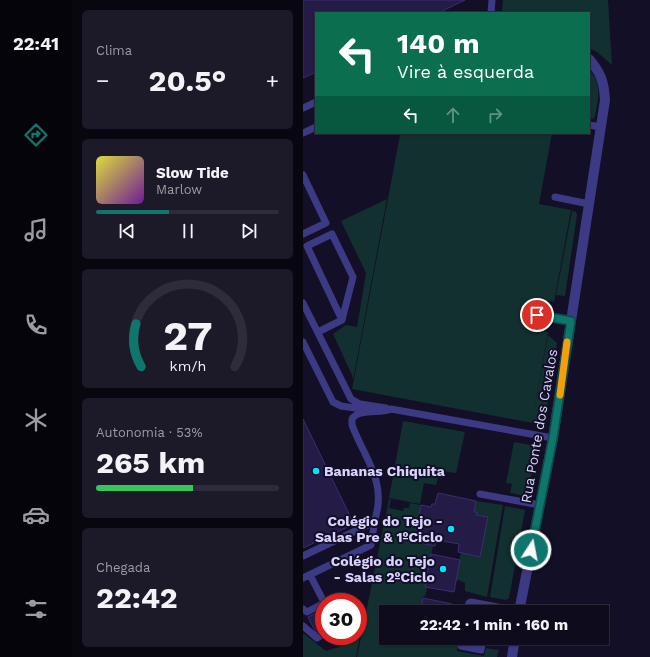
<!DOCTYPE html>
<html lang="pt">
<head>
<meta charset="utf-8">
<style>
	body { margin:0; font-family:"Work Sans",sans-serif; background:#1c1929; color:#f1f3f6; height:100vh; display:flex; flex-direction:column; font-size:15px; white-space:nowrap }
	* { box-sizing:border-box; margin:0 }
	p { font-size:13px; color:#9b9ba3 }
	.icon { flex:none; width:22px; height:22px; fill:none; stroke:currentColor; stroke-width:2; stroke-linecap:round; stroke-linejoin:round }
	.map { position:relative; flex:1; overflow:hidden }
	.panel { display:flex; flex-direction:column; gap:10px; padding:10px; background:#08060f; width:231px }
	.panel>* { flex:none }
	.top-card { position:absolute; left:12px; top:12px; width:275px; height:122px; border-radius:0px; box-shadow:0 1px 3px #0004,0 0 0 1px #2e2b3b; background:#0b6e4f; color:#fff; overflow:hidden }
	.speed { position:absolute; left:12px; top:593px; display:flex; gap:8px; font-size:20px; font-weight:700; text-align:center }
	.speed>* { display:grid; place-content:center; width:52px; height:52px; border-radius:50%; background:#0e0b1c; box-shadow:0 1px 3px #0004,0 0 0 1px #2e2b3b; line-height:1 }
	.speed .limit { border:6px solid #d22; background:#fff; color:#111 }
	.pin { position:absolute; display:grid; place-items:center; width:34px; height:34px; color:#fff; margin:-17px; border:2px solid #fff; border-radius:50%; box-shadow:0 1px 4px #0007 }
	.me { position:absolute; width:44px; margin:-22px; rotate:11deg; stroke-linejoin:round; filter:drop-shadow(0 0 3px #0008) }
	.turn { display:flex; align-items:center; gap:14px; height:84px; padding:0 16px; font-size:18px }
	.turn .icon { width:52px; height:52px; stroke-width:2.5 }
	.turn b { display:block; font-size:28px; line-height:34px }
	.lanes { display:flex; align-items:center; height:38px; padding:0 16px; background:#0003; justify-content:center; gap:20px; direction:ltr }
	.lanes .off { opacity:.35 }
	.big { font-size:30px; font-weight:700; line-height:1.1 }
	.panel .tile { flex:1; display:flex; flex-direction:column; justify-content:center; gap:6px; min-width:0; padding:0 14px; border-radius:6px; background:#1c1929 }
	.panel .dial { align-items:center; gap:0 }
	.dial svg { height:104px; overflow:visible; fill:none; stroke:#2e2b3b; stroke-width:7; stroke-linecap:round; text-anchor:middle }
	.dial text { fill:#f1f3f6; stroke:none }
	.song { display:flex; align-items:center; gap:12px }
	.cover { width:48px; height:48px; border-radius:6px; background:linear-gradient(135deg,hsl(60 70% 55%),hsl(280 70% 35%)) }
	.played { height:4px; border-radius:2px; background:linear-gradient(90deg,#0f766e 40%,#2e2b3b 40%) }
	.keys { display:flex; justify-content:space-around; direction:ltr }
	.heat { display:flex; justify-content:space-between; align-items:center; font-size:22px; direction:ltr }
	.charge { height:6px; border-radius:3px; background:linear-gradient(90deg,#34c759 53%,#2e2b3b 0) }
	.trip { position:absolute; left:76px; top:605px; width:230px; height:40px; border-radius:0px; background:#0e0b1c; box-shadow:0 1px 3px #0004,0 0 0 1px #2e2b3b; font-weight:700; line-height:40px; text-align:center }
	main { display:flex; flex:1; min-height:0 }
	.tab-bar { display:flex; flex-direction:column; width:72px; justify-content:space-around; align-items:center; background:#06040b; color:#9b9ba3 }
	.tab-bar .icon { width:28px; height:28px }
	.tab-bar .on { color:#0f766e }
	.tab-bar b { font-size:18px; color:#f1f3f6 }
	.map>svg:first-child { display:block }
	.green { fill:#12302f }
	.building { fill:#241b47; stroke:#3b2d73 }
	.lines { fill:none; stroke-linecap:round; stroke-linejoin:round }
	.lane { stroke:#3d3a85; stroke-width:7 }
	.street { stroke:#3d3a85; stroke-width:10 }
	.route-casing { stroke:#0a4d48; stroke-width:10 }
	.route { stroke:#0f766e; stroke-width:7 }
	.slow { stroke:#f59e0b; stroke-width:7 }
	.poi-dot { fill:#00e5ff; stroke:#130f26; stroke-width:1.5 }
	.labels { text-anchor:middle; stroke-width:4; stroke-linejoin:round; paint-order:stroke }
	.street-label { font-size:14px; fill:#d9d4ff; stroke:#130f26 }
	.poi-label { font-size:14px; font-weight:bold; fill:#d9d4ff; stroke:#130f26; text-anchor:end }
</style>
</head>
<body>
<main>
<nav class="tab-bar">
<b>22:41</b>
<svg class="icon on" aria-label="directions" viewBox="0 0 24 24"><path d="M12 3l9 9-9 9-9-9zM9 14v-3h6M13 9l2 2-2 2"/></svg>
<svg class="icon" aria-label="music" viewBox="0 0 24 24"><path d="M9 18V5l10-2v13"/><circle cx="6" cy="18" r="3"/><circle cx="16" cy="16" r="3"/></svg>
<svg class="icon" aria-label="phone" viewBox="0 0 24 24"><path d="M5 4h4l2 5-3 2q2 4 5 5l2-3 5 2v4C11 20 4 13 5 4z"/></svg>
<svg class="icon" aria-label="climate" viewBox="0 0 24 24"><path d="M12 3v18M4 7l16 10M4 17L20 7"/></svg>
<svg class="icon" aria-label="car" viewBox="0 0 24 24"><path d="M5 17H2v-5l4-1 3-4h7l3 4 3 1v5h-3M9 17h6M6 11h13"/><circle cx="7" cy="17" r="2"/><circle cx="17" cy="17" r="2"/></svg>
<svg class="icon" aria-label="filters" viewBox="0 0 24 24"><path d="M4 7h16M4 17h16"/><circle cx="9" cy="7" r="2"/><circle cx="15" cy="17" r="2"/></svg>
</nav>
<section class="panel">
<div class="tile"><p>Clima</p>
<div class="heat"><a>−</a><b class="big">20.5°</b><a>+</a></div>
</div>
<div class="tile">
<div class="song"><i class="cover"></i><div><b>Slow Tide</b><p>Marlow</p></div></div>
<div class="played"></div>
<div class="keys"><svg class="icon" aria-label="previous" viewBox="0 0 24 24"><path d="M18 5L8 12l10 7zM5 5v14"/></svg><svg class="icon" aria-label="pause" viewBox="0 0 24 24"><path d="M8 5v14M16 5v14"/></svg><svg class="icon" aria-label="next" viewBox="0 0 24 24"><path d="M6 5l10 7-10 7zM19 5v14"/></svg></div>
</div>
<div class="tile dial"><svg viewBox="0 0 100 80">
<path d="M14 69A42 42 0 1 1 86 69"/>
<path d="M14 69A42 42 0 0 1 10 36" stroke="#0f766e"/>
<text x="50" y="56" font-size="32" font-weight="700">27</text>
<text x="50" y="72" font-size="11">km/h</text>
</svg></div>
<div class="tile"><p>Autonomia · 53%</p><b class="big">265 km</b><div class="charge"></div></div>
<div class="tile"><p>Chegada</p><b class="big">22:42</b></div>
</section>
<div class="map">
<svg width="347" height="657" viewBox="0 0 347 657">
	<rect width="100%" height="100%" fill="#130f26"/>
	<path class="green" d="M200 0H305L309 65 294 52 286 48V13H199Z
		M286 70C300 84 295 99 292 116L290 119H286L288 79H286Z
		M105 133H249L236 204 268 210 251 302 237 299 232 329 245 332 229 422 245 335 254 343 241 425 49 389 97 135Z
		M84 199 50 380 49 375 30 334 43 325 54 327 63 273 38 221Z
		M269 211 273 212 274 215 262 296 253 295Z
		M100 421 162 432 153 473 137 471 133 485 121 483 117 504 86 498Z
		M211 442 234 446 227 482H225L222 496 207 493 209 484 203 483Z
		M86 499H88L86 508 100 511 101 508H106L107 503 118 505 111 542 130 546 122 587 124 588 122 596H120L117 612H83V638H141L155 642 154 651 181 656 183 648 196 650 194 657H54Z
		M173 501 200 505 184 597 162 591V583L153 579 158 552 177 556 184 517 173 515 174 512H171Z
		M202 506 222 510 206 598 203 600 187 597Z
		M59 625 53 657H0V633L23 651 42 645 41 636H55V626Z"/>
	<path class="building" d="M0 0H162L135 13H13V72L0 78Z
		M0 419 51 524 0 548Z
		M135 493 173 501 171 512H174L173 515 185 517 177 557 155 552 156 544 134 540 132 546 111 542 118 505 128 507 129 504H132Z
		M128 554 157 560 151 592 122 587Z
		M120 598 149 604 148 612H117Z
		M21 609V629L13 633 5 617Z"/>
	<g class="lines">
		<path class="lane" d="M188 13 189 0
			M0 108 13 102
			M286 125 298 127
			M0 133 13 127
			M0 175 23 223 0 234
			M252 197 286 204
			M0 303 48 399 57 404 83 408
			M15 332 39 320 4 246 29 234 50 277 39 320
			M0 342 30 402 38 406 66 410
			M177 494 237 505
			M0 556 67 524C72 521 73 517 74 511 81 478 60 455 49 425V419C56 408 78 414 88 409L250 438
			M7 575 21 602
			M0 578 68 545 72 519
			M0 609 4 612 21 603
			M164 612 166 603 168 602 216 611
			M0 626 14 638 21 634
			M159 638 158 646 178 650 180 638"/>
		<path class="street" d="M234 315 268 321
			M216 612 250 438 302 100C301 82 298 73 286 59
			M209 657 212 638"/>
	</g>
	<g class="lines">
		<g class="route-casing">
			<path id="route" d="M228 550 250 438 268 321 234 315"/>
		</g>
		<use href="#route" class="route"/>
		<path class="slow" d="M257 395 264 342"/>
	</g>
	<g class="poi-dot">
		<circle cx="13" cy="471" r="4"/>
		<circle cx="148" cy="529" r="4"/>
		<circle cx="140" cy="569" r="4"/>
	</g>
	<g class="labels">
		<g class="street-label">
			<text transform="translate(236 426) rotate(-80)" y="5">Rua Ponte dos Cavalos</text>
		</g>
		<g class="poi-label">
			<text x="21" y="476" text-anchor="start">Bananas Chiquita</text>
			<text x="140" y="526">Colégio do Tejo -<tspan x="140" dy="16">Salas Pre &amp; 1ºCiclo</tspan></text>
			<text x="132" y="566">Colégio do Tejo<tspan x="132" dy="16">- Salas 2ºCiclo</tspan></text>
		</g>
	</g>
</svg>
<div class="speed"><div class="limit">30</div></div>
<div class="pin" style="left:234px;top:315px;background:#d93025"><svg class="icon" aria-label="arrive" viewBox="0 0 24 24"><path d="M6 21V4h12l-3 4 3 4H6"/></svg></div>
<svg class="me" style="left:228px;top:550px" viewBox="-20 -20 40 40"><circle r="17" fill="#0f766e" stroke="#fff" stroke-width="3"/><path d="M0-11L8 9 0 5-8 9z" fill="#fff"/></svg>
<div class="trip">22:42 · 1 min · 160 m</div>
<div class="top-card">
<div class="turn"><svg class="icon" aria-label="left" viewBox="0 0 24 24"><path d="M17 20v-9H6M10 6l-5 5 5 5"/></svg><div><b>140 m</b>Vire à esquerda</div></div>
<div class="lanes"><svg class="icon" aria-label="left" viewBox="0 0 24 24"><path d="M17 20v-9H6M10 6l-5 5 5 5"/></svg><svg class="icon off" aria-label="ahead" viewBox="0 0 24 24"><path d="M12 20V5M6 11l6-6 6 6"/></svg><svg class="icon off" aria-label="right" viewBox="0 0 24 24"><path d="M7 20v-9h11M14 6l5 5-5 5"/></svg></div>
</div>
</div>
</main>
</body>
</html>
